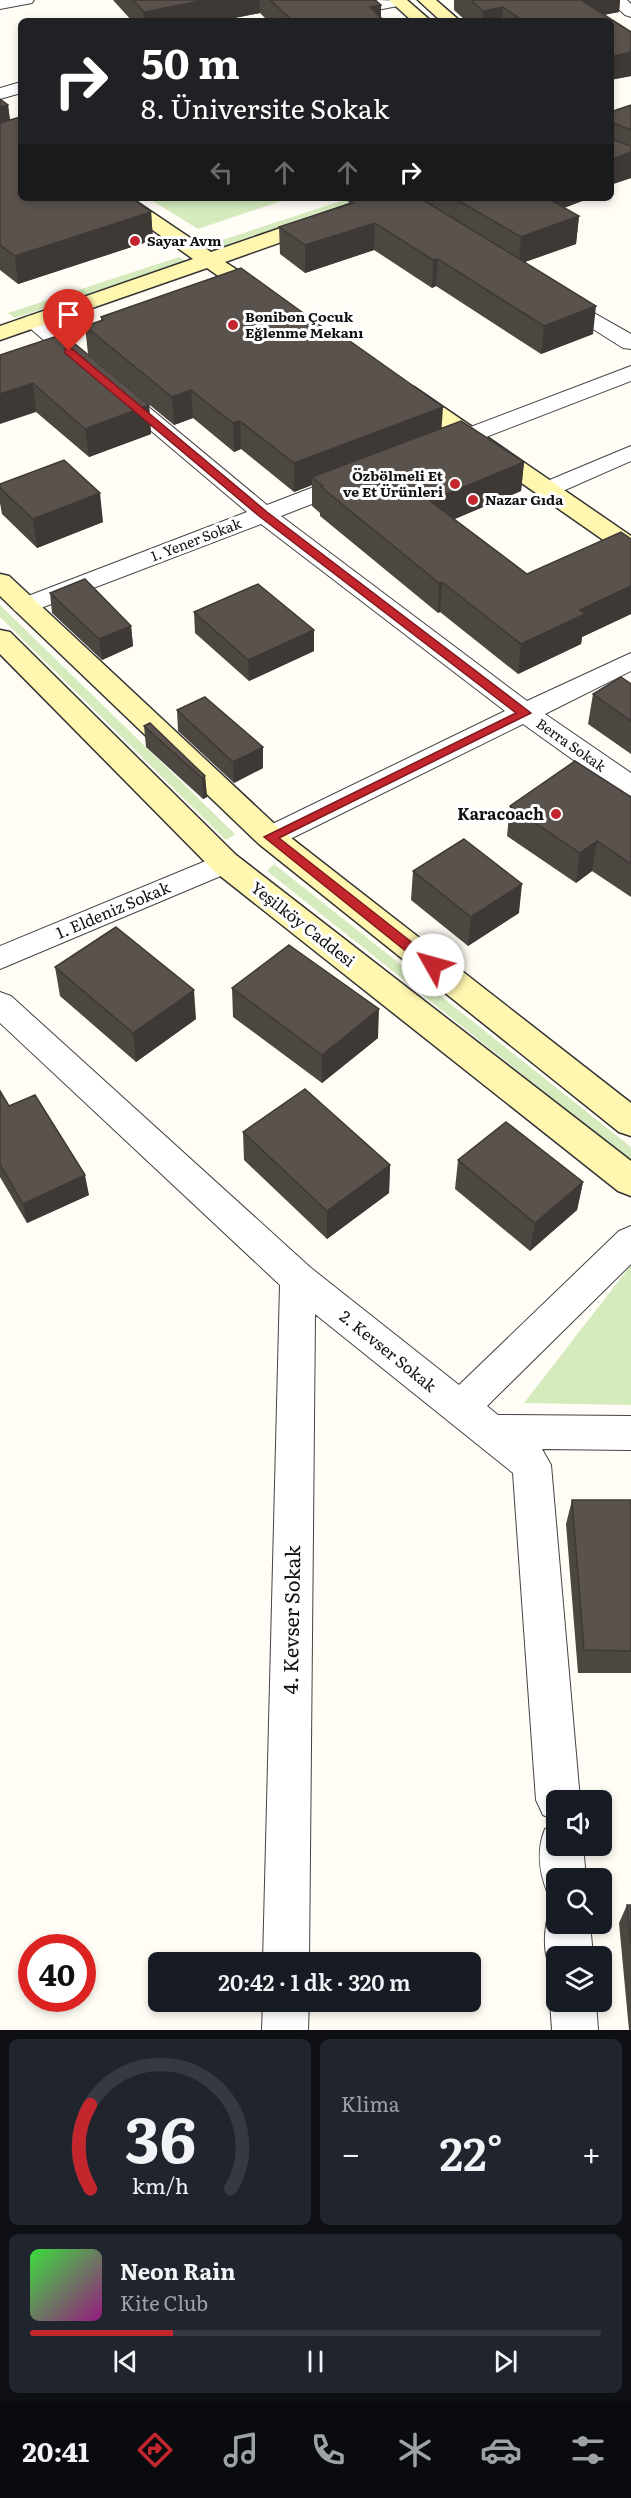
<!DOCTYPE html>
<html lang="tr">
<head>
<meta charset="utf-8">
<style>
	body { margin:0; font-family:Literata,serif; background:#20242c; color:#f1f3f6; height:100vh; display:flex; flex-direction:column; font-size:22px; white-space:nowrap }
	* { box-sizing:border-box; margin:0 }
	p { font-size:20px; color:#9ea1a6 }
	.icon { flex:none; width:33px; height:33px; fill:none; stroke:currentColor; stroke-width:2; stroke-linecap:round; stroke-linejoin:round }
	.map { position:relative; height:2030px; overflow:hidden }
	.drawer { display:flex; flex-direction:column; gap:9px; padding:9px; background:#0d0f14; flex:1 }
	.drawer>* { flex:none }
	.top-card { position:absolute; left:18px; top:18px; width:596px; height:183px; border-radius:9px; box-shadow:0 3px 9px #0003; background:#202124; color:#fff; overflow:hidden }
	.tools { position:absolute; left:546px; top:1790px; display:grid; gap:12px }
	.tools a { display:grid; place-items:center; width:66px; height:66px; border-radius:9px; background:#171b24; box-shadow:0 3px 9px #0003; font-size:30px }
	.speed { position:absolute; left:18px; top:1934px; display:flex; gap:12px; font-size:30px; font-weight:700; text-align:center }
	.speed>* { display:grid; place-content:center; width:78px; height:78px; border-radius:50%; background:#171b24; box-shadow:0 3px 9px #0003; line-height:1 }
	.speed .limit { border:9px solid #d22; background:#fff; color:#111 }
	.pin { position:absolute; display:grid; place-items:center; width:51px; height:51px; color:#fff; margin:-62px -26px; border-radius:50% 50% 50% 0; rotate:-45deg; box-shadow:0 0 6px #0007 }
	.pin .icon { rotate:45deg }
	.me { position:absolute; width:66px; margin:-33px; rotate:308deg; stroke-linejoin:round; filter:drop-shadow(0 0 4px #0008) }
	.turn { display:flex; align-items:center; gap:21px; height:126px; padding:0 24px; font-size:27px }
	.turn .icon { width:78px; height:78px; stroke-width:2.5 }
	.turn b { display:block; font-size:42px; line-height:51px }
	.lanes { display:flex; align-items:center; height:57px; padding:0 24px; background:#0003; justify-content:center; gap:30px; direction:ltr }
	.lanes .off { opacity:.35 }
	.big { font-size:45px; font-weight:600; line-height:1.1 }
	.drawer .tile { flex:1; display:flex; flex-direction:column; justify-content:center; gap:9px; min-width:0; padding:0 21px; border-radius:9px; background:#20242c }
	.drawer .dial { align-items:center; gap:0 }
	.dial svg { height:156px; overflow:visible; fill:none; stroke:#363941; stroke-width:7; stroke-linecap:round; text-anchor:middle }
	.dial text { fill:#f1f3f6; stroke:none }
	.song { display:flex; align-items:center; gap:18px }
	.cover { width:72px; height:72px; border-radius:9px; background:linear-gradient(135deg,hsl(120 70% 55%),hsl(310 70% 35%)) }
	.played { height:6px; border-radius:3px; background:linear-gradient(90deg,#c4262e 25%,#363941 25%) }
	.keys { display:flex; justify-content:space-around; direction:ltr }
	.heat { display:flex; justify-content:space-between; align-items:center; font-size:33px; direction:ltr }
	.drawer .tiles { flex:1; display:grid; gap:9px; grid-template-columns:1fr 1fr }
	.tile:last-child { grid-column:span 2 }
	.trip { position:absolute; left:148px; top:1952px; width:333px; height:60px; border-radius:9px; background:#171b24; box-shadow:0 3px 9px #0003; font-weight:600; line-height:60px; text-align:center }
	.tabs { display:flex; height:96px; justify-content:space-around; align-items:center; background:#090b0e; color:#9ea1a6 }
	.tabs .icon { width:42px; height:42px }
	.tabs .selected { color:#c4262e }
	.tabs b { font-size:27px; color:#f1f3f6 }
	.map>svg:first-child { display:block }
	.green { fill:#d5ebbd }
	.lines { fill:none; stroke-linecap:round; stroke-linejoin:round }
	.street-casing { stroke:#444; stroke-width:2 }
	.secondary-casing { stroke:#333; stroke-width:3 }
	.street { fill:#fff; fill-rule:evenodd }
	.secondary { fill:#fff6b0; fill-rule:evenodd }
	.wall { fill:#4d4742 }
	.shaded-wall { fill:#3f3936 }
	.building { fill:#5a524d; stroke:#3f3936; stroke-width:1.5 }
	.route { fill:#c4262e; stroke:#7f191e; stroke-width:1.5 }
	.poi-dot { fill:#c4262e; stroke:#fff; stroke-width:2 }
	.labels { text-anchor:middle; stroke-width:6; stroke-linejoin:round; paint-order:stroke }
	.far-poi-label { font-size:14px; font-weight:bold; fill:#111; stroke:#fff; text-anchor:start }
	.far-street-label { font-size:14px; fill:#111; stroke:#fff }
	.poi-label { font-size:16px; font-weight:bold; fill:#111; stroke:#fff; text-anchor:end }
	.street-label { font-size:16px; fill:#111; stroke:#fff }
	.near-street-label { font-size:20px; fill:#111; stroke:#fff }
</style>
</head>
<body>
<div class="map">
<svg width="631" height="2030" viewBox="0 0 631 2030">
	<rect width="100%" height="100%" fill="#fffdf5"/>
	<path class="green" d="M148 198H290L198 229Z
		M350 198H371L216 250 207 245Z
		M179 257 187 262 15 318 8 313Z
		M0 605 235 834 226 840 0 617Z
		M274 864 631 1147V1161L267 871Z
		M631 1265V1405L524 1403Z"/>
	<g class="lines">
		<g class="street-casing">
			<path id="street" d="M0 0H34L32 3 0 9Z
				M378 0 406 1 398 6 319 21H285L293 16Z
				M609 0H627L631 4V17L625 15Z
				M21 82V93L0 99V88Z
				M557 292 631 334V349L623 348 550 302 547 298 550 294Z
				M33 315 40 317 267 505 345 475H361L365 480 361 485 281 516 527 701 631 653V671L545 714 631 773V796L621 794 523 724 280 844 270 847 260 844 256 837 260 830 505 711 261 524 33 611 24 614 15 611 11 606 15 601 247 512 26 325 22 321 26 317Z
				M631 366V381L447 452H431L428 447 431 442Z
				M631 446V461L556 494H540L536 489 540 484Z
				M225 853 235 856 240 863 235 870 0 969V946Z
				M0 992 11 996 311 1268 459 1385 619 1231 631 1226V1264L487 1406 498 1415 631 1416V1450L542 1449 551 1465 580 1800H556V1821L543 1815 536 1800 513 1473 315 1314 309 1962H263L280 1285 0 1023Z
				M556 1825V1845H583L586 1878H556V1897L548 1894C539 1872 536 1851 545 1829Z
				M556 1905V1923H590L593 1956H556V1973C540 1959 544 1925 551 1907Z
				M556 1985V2001H596L598 2030H552L550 2001Z
				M263 2001H309L308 2030H262Z"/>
		</g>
		<g class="secondary-casing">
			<path id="secondary" d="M389 0H407L431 21H412Z
				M418 0H436L460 21H441Z
				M108 198H131L211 252 368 198H397L394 202 225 262 271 292 274 297 271 302H255L207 268 0 340V326L193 259Z
				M406 385 414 387 631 536V556L622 553 398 397 394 392 398 387Z
				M0 574 9 576 281 830 631 1103V1136L619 1132 259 844 0 596Z
				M0 630 10 632 236 855 631 1161V1196L618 1191 214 871 0 654Z"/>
		</g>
		<use href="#street" class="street"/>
		<use href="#secondary" class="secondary"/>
	</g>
	<path class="wall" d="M113 0H376L381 5V17L384 21H268L260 13 219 21H132Z
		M454 0H620L619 12 604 15 631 32V76L610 80V21H466L454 10Z
		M0 99 8 105 21 198 151 212 153 240 18 284 0 270Z
		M631 105V178L610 185V112Z
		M357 198H590L564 208 579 216 576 244 525 262 593 334 541 354 436 286 432 288 374 250 305 273 280 254 279 227 349 205V201Z
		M101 317 342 341 442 428 524 462 521 491 454 519 527 574 631 539V614L582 637 581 644 518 674 440 612 438 613 320 516V513L312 506V485L294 492 241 449 234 452 193 418 174 425 88 354 85 326 101 321Z
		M0 355 149 405 151 434 89 457 36 412Z
		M0 484 103 522 37 548 2 514 0 503Z
		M50 593 131 626 133 646 102 660 52 613Z
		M194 612 314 630V651L249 681 195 633Z
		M631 684V754L588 724 593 694Z
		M177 710 263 768 234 783 178 731Z
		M144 726 205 776 207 797 203 799 146 747Z
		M631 797V897L592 871 576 883 507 836 510 806Z
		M413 871 519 913 468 946 411 900Z
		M55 967 196 1019 136 1062 60 996Z
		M232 988 378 1038 322 1083 233 1017Z
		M0 1091 9 1106 89 1195 27 1223 0 1177Z
		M243 1132 390 1165 389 1193 327 1239 244 1160Z
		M458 1160 583 1182 577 1210 530 1251 455 1189Z
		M572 1500H631V1673H578L566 1524Z
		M627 1905H631V2030H629L619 1923Z"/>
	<path class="shaded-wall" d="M206 0H259L260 13 219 21H144V12Z
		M576 0H620L619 12 574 20Z
		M381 5V21L370 7Z
		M503 7 502 21H482L483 11Z
		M631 52V76L610 80V57Z
		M8 105 11 131 0 134V107Z
		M631 152V178L610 185V160Z
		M536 198H590L534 219Z
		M151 212 153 240 18 284 15 256Z
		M579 216 576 244 519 264 521 237Z
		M375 223 374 250 305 273V245Z
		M438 259 436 286 432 288 433 260Z
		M596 306 593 334 541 354 544 326Z
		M33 383 36 412 0 424V394Z
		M191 390 193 418 174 425 172 397Z
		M149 405 151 434 89 457 85 429Z
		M443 407 441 436 312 477V485L294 492V463Z
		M240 421 241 449 234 452 233 423Z
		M524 462 521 491 429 530 430 501Z
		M100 493 103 522 37 548 33 519Z
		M442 582 440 612 438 613 439 583Z
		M631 586V614L582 637 581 644 518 674 521 644 580 610Z
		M131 626 133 646 102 660 99 639Z
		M314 630V651L249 681 248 660Z
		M263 747V768L234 783 233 762Z
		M205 776 207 797 203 799 202 778Z
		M597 841 592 871 576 883 580 853Z
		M522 884 519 913 468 946 471 917Z
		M194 990 196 1019 136 1062 133 1033Z
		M379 1009 378 1038 322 1083V1055Z
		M390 1165 389 1193 327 1239V1211Z
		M85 1175 89 1195 27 1223 23 1204Z
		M583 1182 577 1210 530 1251 535 1223Z"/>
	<path class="building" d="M133 0H206L144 12Z
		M270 0H375L381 5 370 7 384 21H319L316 19 303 21H293Z
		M471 0H581L631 32V52L610 57V21H523L503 7 483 11Z
		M20 93H21V198H132L151 212 15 256 0 245V123L20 117Z
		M0 99 8 105 0 107Z
		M631 105V130L611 122 612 139 631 146V152L610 160V112Z
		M357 198H420L596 306 544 326 438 259 433 260 375 223 305 245 279 227 353 203 349 201Z
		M454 198H547L579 216 521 237Z
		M241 268 342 341 347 339 443 407 294 463 240 421 233 423 191 390 172 397 85 326 103 320 101 317Z
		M63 334 149 405 85 429 33 383 0 394V355Z
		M461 421 524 462 430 501 527 574 621 532 631 539V586L580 610 585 614 521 644 442 582 439 583 321 487 323 486 312 477Z
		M64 460 100 493 33 519 0 488V484Z
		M85 579 131 626 99 639 50 593Z
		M258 584 314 630 248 660 194 612Z
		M621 677 631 684V721L593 694Z
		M205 697 263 747 233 762 177 710Z
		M150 723 205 776 202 778 144 726Z
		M575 761 631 797V864L597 841 580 853 510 806Z
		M464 839 522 884 471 917 413 871Z
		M116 927 194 990 133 1033 55 967Z
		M289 945 379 1009 322 1055 232 988Z
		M305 1089 390 1165 327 1211 243 1132Z
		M0 1091 9 1106 35 1095 85 1175 23 1204 0 1164Z
		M506 1122 583 1182 535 1223 458 1160Z
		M572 1500H631V1651L584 1650Z
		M627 1905H631V1945Z"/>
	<path class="route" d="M65 349H72L267 512 531 713 279 838 437 962V969H428L264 837 516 713 259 516 65 353Z"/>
	<g class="poi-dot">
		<circle cx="135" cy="241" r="6"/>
		<circle cx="233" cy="325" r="6"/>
		<circle cx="455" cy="484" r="6"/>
		<circle cx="473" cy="500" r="6"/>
		<circle cx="556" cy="814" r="6"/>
	</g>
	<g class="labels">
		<g class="far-poi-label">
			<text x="147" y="246">Sayar Avm</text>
			<text x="245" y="322">Bonibon Çocuk<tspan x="245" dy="16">Eğlenme Mekanı</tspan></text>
			<text x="443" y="481" text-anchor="end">Özbölmeli Et<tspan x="443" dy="16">ve Et Ürünleri</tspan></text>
			<text x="485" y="505">Nazar Gıda</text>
		</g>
		<g class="far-street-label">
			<text transform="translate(196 540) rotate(-21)" y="5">1. Yener Sokak</text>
			<text transform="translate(571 745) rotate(35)" y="5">Berra Sokak</text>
		</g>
		<g class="poi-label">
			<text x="544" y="820">Karacoach</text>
		</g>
		<g class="street-label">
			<text transform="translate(113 910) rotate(-23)" y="6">1. Eldeniz Sokak</text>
			<text transform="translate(303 924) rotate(38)" y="6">Yeşilköy Caddesi</text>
			<text transform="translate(388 1351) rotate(39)" y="6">2. Kevser Sokak</text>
		</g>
		<g class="near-street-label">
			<text transform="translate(292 1620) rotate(-89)" y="7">4. Kevser Sokak</text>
		</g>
	</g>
</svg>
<div class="tools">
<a><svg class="icon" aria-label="sound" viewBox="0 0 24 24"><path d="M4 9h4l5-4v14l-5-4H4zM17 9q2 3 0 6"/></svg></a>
<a><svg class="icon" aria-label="search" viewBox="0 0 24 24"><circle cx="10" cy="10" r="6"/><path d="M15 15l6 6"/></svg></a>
<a><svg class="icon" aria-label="layers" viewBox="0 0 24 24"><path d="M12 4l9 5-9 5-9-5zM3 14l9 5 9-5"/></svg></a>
</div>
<div class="speed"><div class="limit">40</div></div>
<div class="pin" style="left:69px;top:351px;background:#d93025"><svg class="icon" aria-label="arrive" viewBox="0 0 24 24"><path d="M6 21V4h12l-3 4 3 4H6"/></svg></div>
<svg class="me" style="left:433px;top:965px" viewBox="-20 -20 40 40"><circle r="19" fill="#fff"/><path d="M0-13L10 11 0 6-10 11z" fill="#c4262e"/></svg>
<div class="trip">20:42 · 1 dk · 320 m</div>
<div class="top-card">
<div class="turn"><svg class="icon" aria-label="right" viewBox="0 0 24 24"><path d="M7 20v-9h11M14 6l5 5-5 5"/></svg><div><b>50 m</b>8. Üniversite Sokak</div></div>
<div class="lanes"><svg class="icon off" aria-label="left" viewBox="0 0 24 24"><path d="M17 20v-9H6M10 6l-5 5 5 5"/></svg><svg class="icon off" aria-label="ahead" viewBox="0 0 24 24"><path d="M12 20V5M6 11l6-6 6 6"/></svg><svg class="icon off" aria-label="ahead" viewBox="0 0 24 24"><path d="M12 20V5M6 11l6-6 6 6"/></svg><svg class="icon" aria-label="right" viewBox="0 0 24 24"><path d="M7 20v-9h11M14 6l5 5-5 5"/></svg></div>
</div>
</div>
<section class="drawer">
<div class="tiles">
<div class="tile dial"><svg viewBox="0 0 100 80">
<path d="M14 69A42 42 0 1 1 86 69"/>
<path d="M14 69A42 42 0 0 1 14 26" stroke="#c4262e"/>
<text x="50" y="56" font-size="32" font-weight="700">36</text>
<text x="50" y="72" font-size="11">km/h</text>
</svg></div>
<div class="tile"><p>Klima</p>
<div class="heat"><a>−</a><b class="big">22°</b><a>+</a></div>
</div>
<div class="tile">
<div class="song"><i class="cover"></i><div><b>Neon Rain</b><p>Kite Club</p></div></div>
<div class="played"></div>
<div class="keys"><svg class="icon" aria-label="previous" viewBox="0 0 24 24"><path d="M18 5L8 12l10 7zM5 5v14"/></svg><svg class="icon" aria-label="pause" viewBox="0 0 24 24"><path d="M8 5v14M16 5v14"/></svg><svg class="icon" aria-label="next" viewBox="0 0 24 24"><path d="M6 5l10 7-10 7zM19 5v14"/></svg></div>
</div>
</div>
</section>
<nav class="tabs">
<b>20:41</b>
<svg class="icon selected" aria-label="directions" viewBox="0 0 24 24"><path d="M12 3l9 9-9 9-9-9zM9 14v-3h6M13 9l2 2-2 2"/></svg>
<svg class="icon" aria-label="music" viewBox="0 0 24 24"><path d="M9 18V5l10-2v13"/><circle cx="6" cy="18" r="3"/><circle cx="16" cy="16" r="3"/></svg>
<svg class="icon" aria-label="phone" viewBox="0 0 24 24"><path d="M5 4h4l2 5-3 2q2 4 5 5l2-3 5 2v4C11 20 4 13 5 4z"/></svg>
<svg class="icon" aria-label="climate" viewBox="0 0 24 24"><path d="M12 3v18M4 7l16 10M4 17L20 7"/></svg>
<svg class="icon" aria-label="car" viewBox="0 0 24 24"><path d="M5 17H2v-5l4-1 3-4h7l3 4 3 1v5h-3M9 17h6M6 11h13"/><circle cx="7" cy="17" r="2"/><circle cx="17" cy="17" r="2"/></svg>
<svg class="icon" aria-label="filters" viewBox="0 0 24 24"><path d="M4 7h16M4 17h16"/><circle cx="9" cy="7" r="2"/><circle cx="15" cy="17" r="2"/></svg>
</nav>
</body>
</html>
